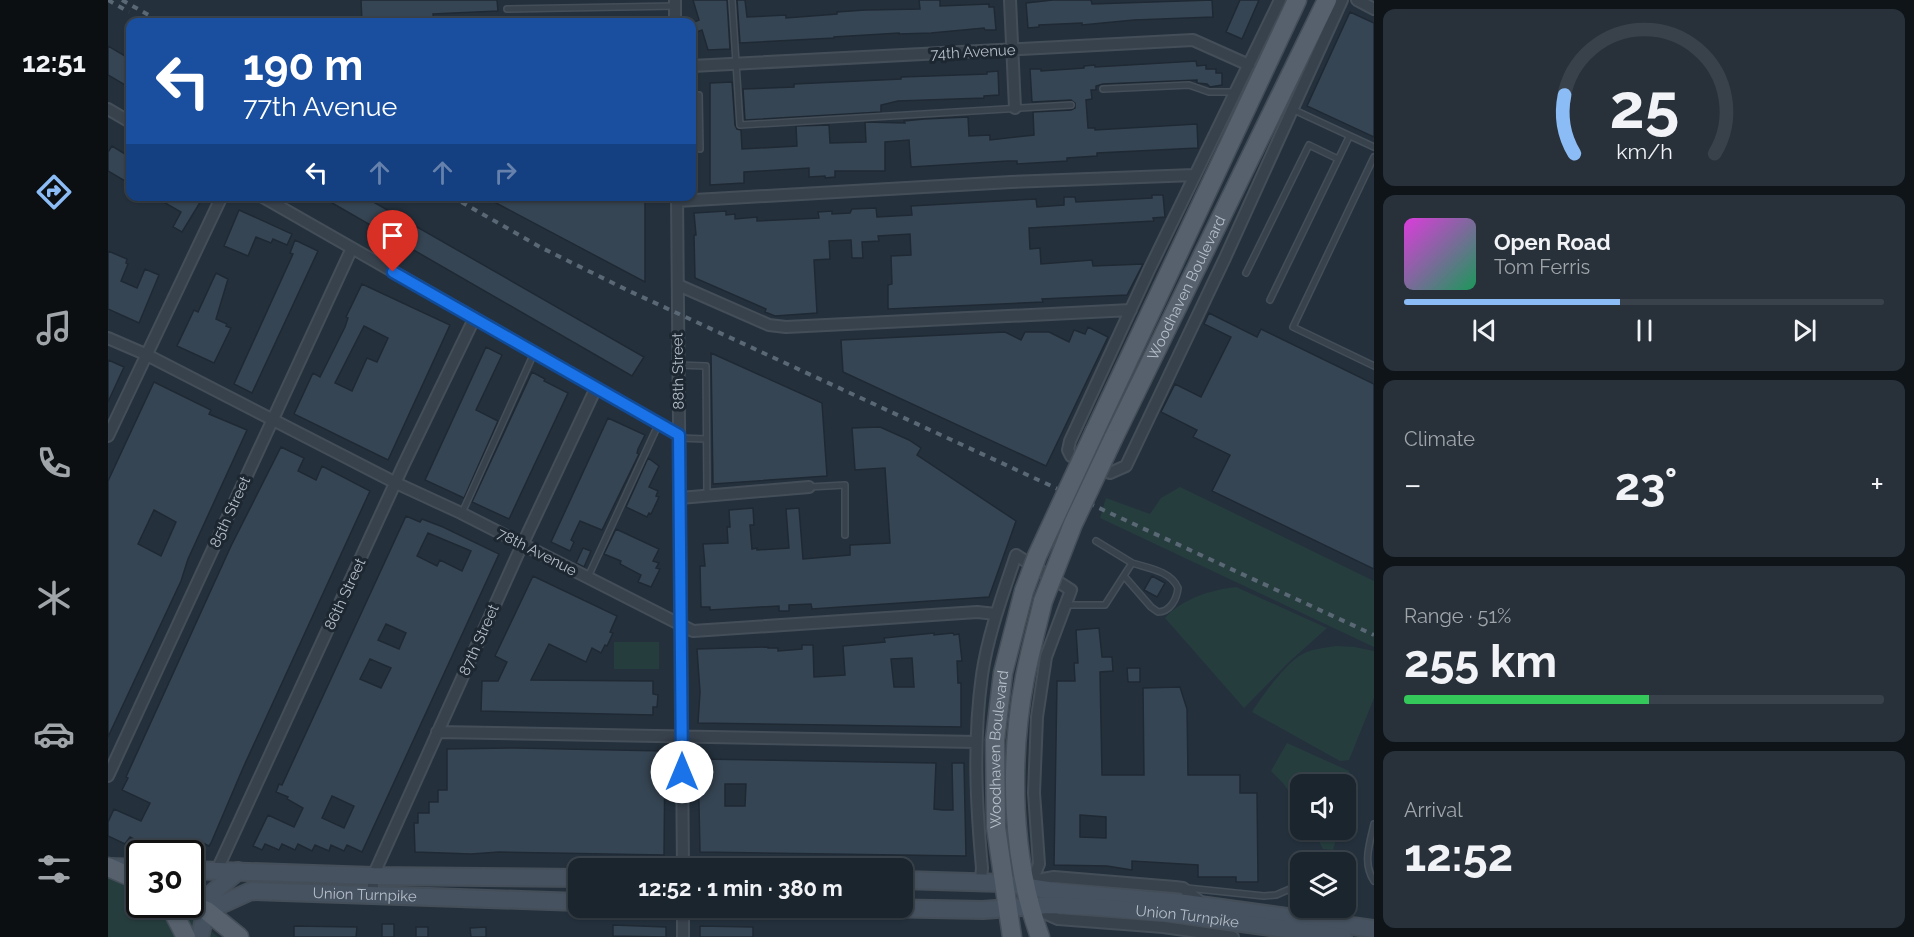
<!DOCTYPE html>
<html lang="en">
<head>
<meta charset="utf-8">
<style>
	body { margin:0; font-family:Raleway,sans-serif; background:#28313a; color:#f1f3f6; height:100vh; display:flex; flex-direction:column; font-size:22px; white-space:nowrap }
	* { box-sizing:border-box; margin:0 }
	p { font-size:20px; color:#a0a5aa }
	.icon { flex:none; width:33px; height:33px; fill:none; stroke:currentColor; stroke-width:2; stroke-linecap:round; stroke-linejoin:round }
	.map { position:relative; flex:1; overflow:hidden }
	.drawer { display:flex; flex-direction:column; gap:9px; padding:9px; background:#0f1419; width:540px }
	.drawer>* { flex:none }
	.top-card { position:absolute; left:18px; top:18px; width:570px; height:183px; border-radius:12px; box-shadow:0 2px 4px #0004,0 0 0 2px #39424a; background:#1a4fa0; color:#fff; overflow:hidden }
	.tools { position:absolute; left:1182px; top:774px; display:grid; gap:12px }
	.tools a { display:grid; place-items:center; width:66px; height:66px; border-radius:12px; background:#1b252e; box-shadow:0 2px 4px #0004,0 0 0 2px #39424a; font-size:30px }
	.speed { position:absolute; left:18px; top:840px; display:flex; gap:12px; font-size:30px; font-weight:700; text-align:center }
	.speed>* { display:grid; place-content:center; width:78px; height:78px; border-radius:50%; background:#1b252e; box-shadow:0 2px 4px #0004,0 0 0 2px #39424a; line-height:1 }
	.speed .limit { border:3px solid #111; border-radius:9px; background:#fff; color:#111 }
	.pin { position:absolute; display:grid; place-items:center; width:51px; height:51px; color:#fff; margin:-62px -26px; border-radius:50% 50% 50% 0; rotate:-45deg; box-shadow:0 0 6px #0007 }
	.pin .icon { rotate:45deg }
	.me { position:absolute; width:66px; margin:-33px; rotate:0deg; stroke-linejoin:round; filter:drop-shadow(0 0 4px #0008) }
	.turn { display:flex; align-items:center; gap:21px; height:126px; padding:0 18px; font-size:27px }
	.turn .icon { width:78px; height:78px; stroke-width:2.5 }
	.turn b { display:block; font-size:42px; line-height:51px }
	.lanes { display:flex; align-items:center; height:57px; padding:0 18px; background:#0003; justify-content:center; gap:30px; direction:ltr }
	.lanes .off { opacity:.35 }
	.big { font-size:45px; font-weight:700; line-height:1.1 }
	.drawer .card { flex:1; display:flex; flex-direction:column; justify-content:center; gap:9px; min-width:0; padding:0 21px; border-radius:12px; background:#28313a }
	.drawer .dial { align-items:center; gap:0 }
	.dial svg { height:156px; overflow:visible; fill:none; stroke:#39424a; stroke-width:7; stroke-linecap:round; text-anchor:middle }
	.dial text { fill:#f1f3f6; stroke:none }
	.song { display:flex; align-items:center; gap:18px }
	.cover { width:72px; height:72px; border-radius:9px; background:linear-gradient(135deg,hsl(300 70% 55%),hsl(150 70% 35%)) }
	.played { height:6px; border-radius:3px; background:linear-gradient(90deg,#8cbcf5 45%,#39424a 45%) }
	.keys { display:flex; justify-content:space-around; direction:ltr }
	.heat { display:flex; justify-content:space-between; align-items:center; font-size:33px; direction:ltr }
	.charge { height:9px; border-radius:4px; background:linear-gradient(90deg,#34c759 51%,#39424a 0) }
	.trip { position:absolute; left:460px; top:858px; width:345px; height:60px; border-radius:12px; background:#1b252e; box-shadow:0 2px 4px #0004,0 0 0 2px #39424a; font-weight:700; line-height:60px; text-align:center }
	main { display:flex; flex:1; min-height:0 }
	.menu { display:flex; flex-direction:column; width:108px; justify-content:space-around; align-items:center; background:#0b0f12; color:#a0a5aa }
	.menu .icon { width:42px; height:42px }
	.menu .current { color:#8cbcf5 }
	.menu b { font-size:27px; color:#f1f3f6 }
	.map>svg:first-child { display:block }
	.green { fill:#263d3e }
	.building { fill:#364553; stroke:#1f2934; stroke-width:1.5; fill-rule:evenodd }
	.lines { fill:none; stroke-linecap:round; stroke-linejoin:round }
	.lane-casing { stroke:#444e59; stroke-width:8 }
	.street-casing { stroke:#444e59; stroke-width:14 }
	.secondary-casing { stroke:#444e59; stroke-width:20 }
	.primary-casing { stroke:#444e59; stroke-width:21 }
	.lane { stroke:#38424d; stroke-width:5 }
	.street { stroke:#38424d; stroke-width:10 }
	.secondary { stroke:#465260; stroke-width:16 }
	.primary { stroke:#56616d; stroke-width:18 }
	.rail { stroke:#5a6774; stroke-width:4; stroke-dasharray:6 6; stroke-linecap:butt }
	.primary-bridge-casing { stroke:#444e59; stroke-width:21; stroke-linecap:butt }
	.primary-bridge { stroke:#56616d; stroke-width:18 }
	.route-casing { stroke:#114b97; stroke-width:15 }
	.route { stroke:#1a73e8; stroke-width:10 }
	.labels { text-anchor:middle; stroke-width:6; stroke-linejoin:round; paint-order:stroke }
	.street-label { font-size:15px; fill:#b4bdc8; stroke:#1d2732 }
</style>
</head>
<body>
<main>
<nav class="menu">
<b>12:51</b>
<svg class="icon current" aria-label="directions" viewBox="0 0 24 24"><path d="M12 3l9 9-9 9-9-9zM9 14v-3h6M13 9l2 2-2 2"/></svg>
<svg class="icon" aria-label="music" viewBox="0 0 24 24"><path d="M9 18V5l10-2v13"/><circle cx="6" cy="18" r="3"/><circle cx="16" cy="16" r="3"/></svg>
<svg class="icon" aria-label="phone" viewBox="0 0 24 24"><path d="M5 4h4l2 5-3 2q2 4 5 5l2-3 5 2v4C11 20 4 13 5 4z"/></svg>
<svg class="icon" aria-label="climate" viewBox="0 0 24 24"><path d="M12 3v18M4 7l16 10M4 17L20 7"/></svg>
<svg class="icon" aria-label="car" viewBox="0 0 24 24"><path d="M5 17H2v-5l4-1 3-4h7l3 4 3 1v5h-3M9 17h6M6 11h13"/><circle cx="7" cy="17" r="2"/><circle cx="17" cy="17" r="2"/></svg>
<svg class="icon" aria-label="filters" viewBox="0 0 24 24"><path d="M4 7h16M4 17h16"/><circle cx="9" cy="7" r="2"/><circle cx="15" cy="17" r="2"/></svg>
</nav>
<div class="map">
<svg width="1266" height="937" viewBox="0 0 1266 937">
	<rect width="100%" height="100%" fill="#24313d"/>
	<path class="green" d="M1072 487 1266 581V647L992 518 998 498 1042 514 1053 498Z
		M1128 587 1219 628 1182 661 1136 708 1057 618C1074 599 1102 590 1128 587Z
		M506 642H551V669H506Z
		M1228 646 1246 647 1266 651V698L1241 760 1232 761 1144 712C1154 696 1176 666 1191 656 1201 649 1216 648 1228 646Z
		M1179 743 1241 771 1243 781 1238 803V784H1192V807L1175 783 1163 771Z
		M1205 830H1231L1225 850 1215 849Z
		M0 874 31 890 32 904 59 905 90 920 110 937H0Z"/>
	<path class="building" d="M253 0H389L390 11 325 14 326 22H254Z
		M585 0H619L622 49 600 50 594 30 589 32 586 22 591 20Z
		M629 0H637L639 17 678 15V18L729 14V12L757 10 812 9 811 0H832V6L881 4V7H886L888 30H877L876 28 823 33 791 34V33L726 37V38L632 43Z
		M945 0H983L984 4 1104 0 1105 17 1026 20 974 25V23L931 25V27L920 28 918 3Z
		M1132 0H1151L1134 39 1118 32Z
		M1242 12 1266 23V137L1199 106Z
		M0 46 22 59V88L0 75Z
		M1088 61 1089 66 1098 65V69H1108V73H1114V85L1102 87 1099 84 1089 83V80L995 84 988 86V90H983L984 99 978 100 980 128H987V130L1089 124 1090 148 989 153V156L959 158V161L909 164V161H900L803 167 801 140 777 142V171H727V177L717 178V176L701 177V168L636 172V183L602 185V83L624 82 627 125 629 129 633 130 634 149 689 146 688 126 721 125 722 143 758 142 757 122 797 123 796 121 816 119 860 117 861 136 882 135V140L926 135 925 112 963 110 967 108V103L963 100 924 102 922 69H933V71L976 68V66L987 65V67Z
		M890 71 891 95 876 96V98L790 101 773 105V112L637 120 635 89 686 87V84L793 79V77L879 74V72Z
		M4 146 22 157V184L0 171V152Z
		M1044 195H1055L1057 217 1045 218 1046 221 921 228 922 249 932 248 933 264 984 260 985 266 1035 264 1019 295 934 299 935 302 780 309V285L784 284 783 256 803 255 802 234 770 236 771 241 754 242 755 258H744L743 240 721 241 722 259 706 260 709 313 667 316 657 312 658 309 587 278 586 235H588L586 213 618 211V215L627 214V219L649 217V221L711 218 710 212 724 211V214L742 213 744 209 768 208 769 217 804 215 803 206 928 199 929 207 956 205V197H967L968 202 1044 198Z
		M45 196H96L74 232 65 227 73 212Z
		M212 196H255L536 357 524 376Z
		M375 196H537V282Z
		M131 210 184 234 179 245 165 239 163 243 148 237 140 256 116 246Z
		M187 240 210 251 144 393 126 384 185 254 182 253Z
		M0 251 19 259 18 263 20 264 13 281 29 288 37 269 51 275 31 323 0 309Z
		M108 273 120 279 108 319 119 324 118 326 123 328 106 363 69 346 86 310 90 312Z
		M254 284 342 325 280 460 186 414 205 373 212 377 237 327 240 318 238 317ZM256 326 280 338 269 362 259 358 244 391 227 383Z
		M1101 313 1149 337 1153 329 1266 384V569L1104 491 1122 455 1085 437 1089 430 1053 412 1067 384 1093 397 1123 337 1096 324Z
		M980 327 1000 337 938 466 735 372 733 340 897 332 913 340 917 332H941L961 342 966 330 977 334Z
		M378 347 394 355 368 410 390 421 356 498 317 480Z
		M603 353 714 403 719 476 605 484Z
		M0 360 16 367 0 402Z
		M424 372 437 379 436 381 460 393 401 519 364 502Z
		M46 382 103 410 101 414 139 430 80 559 73 581 0 737V481ZM46 510 68 522 53 556 30 544Z
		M500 418 537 435 530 449 529 453 531 454 494 530 472 521 463 540 466 542 462 551 443 542Z
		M772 427 801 440 813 448 809 455 908 521 881 597 704 609 703 604 681 605V611H671V606L602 610V607H593L592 566H597L595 544 620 543 619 527H622L621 510 645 508 646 525H642L644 549 649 548V550L681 548 678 509 691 508 695 559 742 555V545L782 543 777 468 747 470 744 428Z
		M173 447 196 458 190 471 208 480 214 466 262 491 135 768 103 843 101 846 88 840 84 846 70 840 68 846 55 840 51 845 37 839 34 843 22 837 17 844 0 836V822L6 809 33 821 42 803 14 790 20 778 18 777 123 546Z
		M540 458 551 466 541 487 550 491 548 496 551 497 543 514 541 513 539 517 518 507Z
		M298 516 312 522 314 519 335 527 391 554 254 852 239 845 236 851 223 845 221 851 207 845 204 851 190 844 187 850 174 844 171 850 157 844 154 850 145 846 160 815 186 827 195 808 179 799 180 797 168 792 171 784 174 785ZM320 533 363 551 354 571 332 560 329 566 309 556ZM278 624 298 633 291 649 270 640ZM262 659 283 668 273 688 252 679ZM224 796 246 806 236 828 214 818Z
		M508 529 551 549 545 561 551 563 548 568 552 569 543 587 530 582 533 575 512 564 513 561 496 554Z
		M475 548 483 551 476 567 468 563Z
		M425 576 509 616 502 632 505 633 499 646 497 645 493 653 484 648 478 662 441 644 423 680 545 681V694L550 695 549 707H545V715L373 711 374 681H390L399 662 387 656Z
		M1044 576 1057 583 1049 597 1036 590Z
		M991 628 994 657H1004L1005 671 992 672 994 775H1036L1035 688 1072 687 1079 709 1080 775H1132V793H1149L1150 882H1128V877H1090V865L1024 861V870L999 866 946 865 949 681H967L966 663H970L968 630ZM972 815 998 817V838L972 837Z
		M826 633V635L845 633 846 635 851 634 854 661H849L850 683H853V727L590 723 592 692 589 649 660 647V648H670V651L694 649V645H705L706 677 737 675 735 646 777 642 776 638ZM804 658 806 687H786L783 659Z
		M1019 668H1032V682H1020Z
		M407 748 557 751 556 855 391 852 363 854 307 852 306 823H310V813H321V802H330V790H339V749Z
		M590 759 828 763 826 809 835 810H845L844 763H856L858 856 592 852ZM617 784H638L637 806H617Z
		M274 924H286V937H274Z
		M505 925 558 927V937L505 936Z
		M186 926 249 927 248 937H186Z
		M592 926 645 927V937H592Z
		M308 927H320V937H308Z
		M378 927V937H363L362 928Z"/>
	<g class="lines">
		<g class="lane-casing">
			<path id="lane" d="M624 0 632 125 963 105
				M399 9 567 6
				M995 89 1081 85 1101 92H1127
				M591 95 592 149
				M1184 109 1266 147
				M1266 157 1185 327 1266 366
				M1138 273 1201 145 1230 159
				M1162 300 1241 137
				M570 365 598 366 599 495
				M571 438 598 439
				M701 487 737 485V535
				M354 513 426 353
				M1016 576 1043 607 1050 612C1062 612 1069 599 1070 588 1063 571 1040 568 1024 563
				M480 577 551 423
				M957 605H997L1024 563 988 541
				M1266 824C1262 843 1254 863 1266 881
				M1079 888 1156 896 1168 895 1189 886"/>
		</g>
		<g class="street-casing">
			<path id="street" d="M567 0V22
				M902 0 907 108
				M1172 0 1041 270 962 441 960 450 963 456 1002 473 1018 466 1117 258 1234 0
				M1249 0 1266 9
				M584 66 1085 40 1141 65
				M0 109 22 122
				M153 196 571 435
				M569 196 575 868
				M569 201 903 182 1086 175
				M570 285 661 325 678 327 1023 310
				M0 338 37 354 288 483 353 513 585 631 869 612 888 614
				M0 436 114 196
				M572 498 701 487
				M329 732 868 742
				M0 776 244 248
				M109 870 295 466 366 319
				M873 881 874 868C868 803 865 740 874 675 880 634 895 594 908 555L963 590 938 657 929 717 926 793 931 864 927 874 917 886
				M920 885 935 879 946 877 1067 887 1075 888 1095 904
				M265 894V876L409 556 488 388
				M575 908V937
				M925 908 950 919 1055 927 1125 937"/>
		</g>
		<g class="secondary-casing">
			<g id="secondary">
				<path d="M2 867 32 868"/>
				<path d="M82 870 265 876 471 878"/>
				<path d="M795 880 895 883 953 892 1077 903 1266 929"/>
				<path id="s1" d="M772 908 875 910 941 905 987 907 1075 915 1235 937"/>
				<path id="s2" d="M99 911 143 891 471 902"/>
				<path d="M92 937 101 896 130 871"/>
			</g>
		</g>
		<g class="primary-casing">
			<g id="primary">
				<path d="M987 431 1189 0"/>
				<path id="s3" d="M1005 439 1219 0"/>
				<path d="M0 867 32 881"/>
				<path d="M61 904 78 937"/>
				<path d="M82 904 99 911 131 937"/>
				<path id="s4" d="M904 937 888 827 887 740 895 673 916 591"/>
				<path d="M932 937C903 858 901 760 917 677 922 652 929 626 935 601"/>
			</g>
		</g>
		<use href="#lane" class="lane"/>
		<use href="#street" class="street"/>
		<use href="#secondary" class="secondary"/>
		<use href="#primary" class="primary"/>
		<path class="rail" d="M0 0 21 12
			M14 0 53 22
			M343 196 432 247 519 290 1266 635"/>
		<g class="primary-bridge-casing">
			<path id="primary-bridge" d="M916 591 929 556 987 431
				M935 601 965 524 1005 439"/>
		</g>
		<use href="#primary-bridge" class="primary-bridge"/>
	</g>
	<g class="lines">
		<g class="route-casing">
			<path id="route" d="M285 272 571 435 574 772"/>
		</g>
		<use href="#route" class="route"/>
	</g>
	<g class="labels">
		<g class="street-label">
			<text transform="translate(865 52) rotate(-3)" y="5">74th Avenue</text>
			<text dy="5" stroke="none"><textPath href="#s3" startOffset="168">Woodhaven Boulevard</textPath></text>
			<text transform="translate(570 371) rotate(-91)" y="5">88th Street</text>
			<text transform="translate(122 512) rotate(-65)" y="5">85th Street</text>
			<text transform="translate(429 552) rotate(27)" y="5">78th Avenue</text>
			<text transform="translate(237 594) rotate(-65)" y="5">86th Street</text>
			<text transform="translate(371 640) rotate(-66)" y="5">87th Street</text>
			<text dy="5" stroke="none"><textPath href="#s4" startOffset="189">Woodhaven Boulevard</textPath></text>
			<text dy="5" stroke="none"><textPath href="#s2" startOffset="162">Union Turnpike</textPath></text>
			<text dy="5" stroke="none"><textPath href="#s1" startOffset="308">Union Turnpike</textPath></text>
		</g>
	</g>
</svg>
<div class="tools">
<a><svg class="icon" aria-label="sound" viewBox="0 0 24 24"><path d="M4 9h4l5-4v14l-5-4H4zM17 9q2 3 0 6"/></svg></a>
<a><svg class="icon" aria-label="layers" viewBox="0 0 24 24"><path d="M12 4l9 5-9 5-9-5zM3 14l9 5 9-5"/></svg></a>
</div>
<div class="speed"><div class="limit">30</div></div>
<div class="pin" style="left:285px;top:272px;background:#d93025"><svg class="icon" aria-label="arrive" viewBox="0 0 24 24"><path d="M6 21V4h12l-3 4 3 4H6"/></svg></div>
<svg class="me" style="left:574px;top:772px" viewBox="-20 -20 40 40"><circle r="19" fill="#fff"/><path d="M0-13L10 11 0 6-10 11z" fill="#1a73e8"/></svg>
<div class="trip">12:52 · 1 min · 380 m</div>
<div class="top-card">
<div class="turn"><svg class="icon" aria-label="left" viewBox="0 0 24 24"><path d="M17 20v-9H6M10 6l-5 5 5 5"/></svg><div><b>190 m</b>77th Avenue</div></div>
<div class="lanes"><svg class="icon" aria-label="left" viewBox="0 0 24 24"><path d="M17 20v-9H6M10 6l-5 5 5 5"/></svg><svg class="icon off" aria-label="ahead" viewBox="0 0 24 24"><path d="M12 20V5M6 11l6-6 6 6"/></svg><svg class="icon off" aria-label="ahead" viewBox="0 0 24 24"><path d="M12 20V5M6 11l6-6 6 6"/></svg><svg class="icon off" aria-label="right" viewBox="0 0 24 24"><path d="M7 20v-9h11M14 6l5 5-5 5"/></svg></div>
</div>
</div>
<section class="drawer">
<div class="card dial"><svg viewBox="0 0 100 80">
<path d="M14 69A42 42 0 1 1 86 69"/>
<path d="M14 69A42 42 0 0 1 9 39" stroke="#8cbcf5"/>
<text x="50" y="56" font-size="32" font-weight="700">25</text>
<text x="50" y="72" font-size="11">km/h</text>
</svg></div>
<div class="card">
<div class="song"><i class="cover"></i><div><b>Open Road</b><p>Tom Ferris</p></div></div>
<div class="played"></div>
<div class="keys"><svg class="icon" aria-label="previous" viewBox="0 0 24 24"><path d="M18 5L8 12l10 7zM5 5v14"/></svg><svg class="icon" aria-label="pause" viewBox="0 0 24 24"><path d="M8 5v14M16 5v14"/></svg><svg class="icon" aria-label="next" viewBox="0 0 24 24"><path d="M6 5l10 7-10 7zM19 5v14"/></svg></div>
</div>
<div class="card"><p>Climate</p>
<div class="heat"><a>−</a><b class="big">23°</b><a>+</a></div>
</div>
<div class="card"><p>Range · 51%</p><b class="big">255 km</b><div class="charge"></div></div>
<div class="card"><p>Arrival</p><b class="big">12:52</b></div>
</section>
</main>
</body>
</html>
